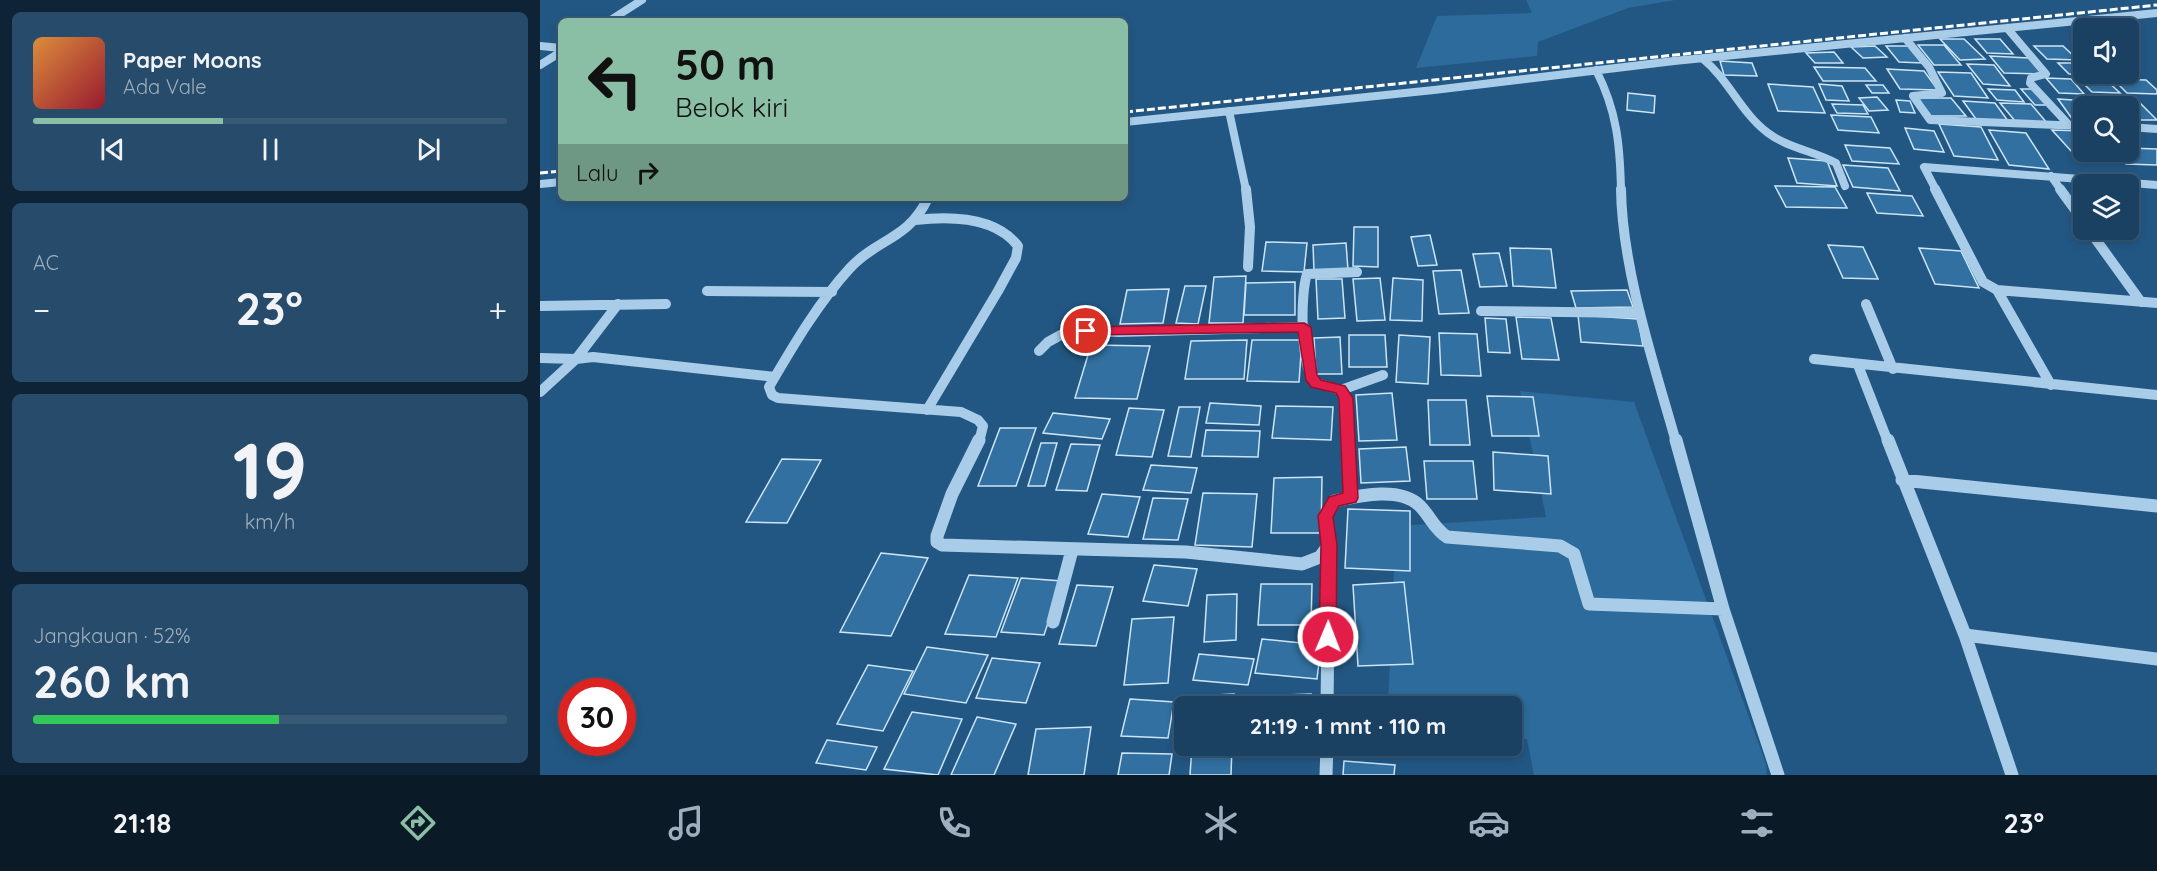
<!DOCTYPE html>
<html lang="id">
<head>
<meta charset="utf-8">
<style>
	body { margin:0; font-family:Quicksand,sans-serif; background:#274c6b; color:#f1f3f6; height:100vh; display:flex; flex-direction:column; font-size:22px; white-space:nowrap }
	* { box-sizing:border-box; margin:0 }
	p { font-size:20px; color:#9fafbe }
	.icon { flex:none; width:33px; height:33px; fill:none; stroke:currentColor; stroke-width:2; stroke-linecap:round; stroke-linejoin:round }
	.map { position:relative; flex:1; overflow:hidden }
	.side { display:flex; flex-direction:column; gap:12px; padding:12px; background:#0e2436; width:540px }
	.side>* { flex:none }
	.top-card { position:absolute; left:18px; top:18px; width:570px; height:183px; border-radius:9px; box-shadow:0 3px 9px #0003,0 0 0 2px #385a77; background:#8abfa5; color:#111; overflow:hidden }
	.tools { position:absolute; left:1533px; top:18px; display:grid; gap:12px }
	.tools a { display:grid; place-items:center; width:66px; height:66px; border-radius:9px; background:#1a4162; box-shadow:0 3px 9px #0003,0 0 0 2px #385a77; font-size:30px }
	.speed { position:absolute; left:18px; top:678px; display:flex; gap:12px; font-size:30px; font-weight:700; text-align:center }
	.speed>* { display:grid; place-content:center; width:78px; height:78px; border-radius:50%; background:#1a4162; box-shadow:0 3px 9px #0003,0 0 0 2px #385a77; line-height:1 }
	.speed .limit { border:9px solid #d22; background:#fff; color:#111 }
	.pin { position:absolute; display:grid; place-items:center; width:51px; height:51px; color:#fff; margin:-26px; border:3px solid #fff; border-radius:50%; box-shadow:0 2px 6px #0007 }
	.me { position:absolute; width:66px; margin:-33px; rotate:1deg; stroke-linejoin:round; filter:drop-shadow(0 0 4px #0008) }
	.turn { display:flex; align-items:center; gap:21px; height:126px; padding:0 18px; font-size:27px }
	.turn .icon { width:78px; height:78px; stroke-width:2.5 }
	.turn b { display:block; font-size:42px; line-height:51px }
	.then { display:flex; align-items:center; height:57px; padding:0 18px; background:#0003; gap:12px; font-size:22px }
	.big { font-size:45px; font-weight:800; line-height:1.1 }
	.side .tile { flex:1; display:flex; flex-direction:column; justify-content:center; gap:9px; min-width:0; padding:0 21px; border-radius:9px; background:#274c6b }
	.side .dial { align-items:center; gap:0 }
	.dial b { font-size:78px; line-height:1 }
	.song { display:flex; align-items:center; gap:18px }
	.cover { width:72px; height:72px; border-radius:9px; background:linear-gradient(135deg,hsl(30 70% 55%),hsl(350 70% 35%)) }
	.played { height:6px; border-radius:3px; background:linear-gradient(90deg,#8abfa5 40%,#385a77 40%) }
	.keys { display:flex; justify-content:space-around; direction:ltr }
	.heat { display:flex; justify-content:space-between; align-items:center; font-size:33px; direction:ltr }
	.charge { height:9px; border-radius:4px; background:linear-gradient(90deg,#34c759 52%,#385a77 0) }
	.trip { position:absolute; left:634px; top:696px; width:348px; height:60px; border-radius:9px; background:#1a4162; box-shadow:0 3px 9px #0003,0 0 0 2px #385a77; font-weight:800; line-height:60px; text-align:center }
	.dock { display:flex; height:96px; justify-content:space-around; align-items:center; background:#0a1a27; color:#9fafbe }
	.dock .icon { width:42px; height:42px }
	.dock .current { color:#8abfa5 }
	.dock b { font-size:27px; color:#f1f3f6 }
	main { display:flex; flex:1; min-height:0 }
	.map>svg:first-child { display:block }
	.green { fill:#2c6b9b }
	.building { fill:#3170a0; stroke:#cde5f6; stroke-width:1.5 }
	.lines { fill:none; stroke-linecap:round; stroke-linejoin:round }
	.minor-far2 { stroke:#a9cde8; stroke-width:8 }
	.minor-far1 { stroke:#a9cde8; stroke-width:10 }
	.minor { stroke:#a9cde8; stroke-width:13 }
	.rail { stroke:#fff; stroke-width:3; stroke-dasharray:8 3; stroke-linecap:butt }
	.route { fill:#e11d48; stroke:#92132f; stroke-width:1.5 }
</style>
</head>
<body>
<main>
<section class="side">
<div class="tile">
<div class="song"><i class="cover"></i><div><b>Paper Moons</b><p>Ada Vale</p></div></div>
<div class="played"></div>
<div class="keys"><svg class="icon" aria-label="previous" viewBox="0 0 24 24"><path d="M18 5L8 12l10 7zM5 5v14"/></svg><svg class="icon" aria-label="pause" viewBox="0 0 24 24"><path d="M8 5v14M16 5v14"/></svg><svg class="icon" aria-label="next" viewBox="0 0 24 24"><path d="M6 5l10 7-10 7zM19 5v14"/></svg></div>
</div>
<div class="tile"><p>AC</p>
<div class="heat"><a>−</a><b class="big">23°</b><a>+</a></div>
</div>
<div class="tile dial"><b>19</b><p>km/h</p></div>
<div class="tile"><p>Jangkauan · 52%</p><b class="big">260 km</b><div class="charge"></div></div>
</section>
<div class="map">
<svg width="1617" height="775" viewBox="0 0 1617 775">
	<rect width="100%" height="100%" fill="#225783"/>
	<path class="green" d="M986 0H1135L1088 8 998 42 997 56 876 68 897 16 992 13Z
		M980 391 1094 402 1226 764 1227 775H994L987 739H972V706H848L856 526 1006 517Z"/>
	<path class="building" d="M1400 39H1424L1445 59 1420 60Z
		M1435 39H1460L1473 54 1447 53Z
		M1378 45H1404L1421 65H1394Z
		M1335 46 1347 57 1323 58 1311 47Z
		M1346 46H1369L1382 63 1359 62Z
		M1494 46H1523L1538 60 1507 59Z
		M1294 52 1303 63H1275L1266 53Z
		M1450 56 1489 58 1504 74 1464 73Z
		M1180 61 1212 63 1217 76 1184 75Z
		M1518 63H1535L1546 75 1529 74Z
		M1427 64 1454 65 1470 86 1443 84Z
		M1274 67 1325 68 1336 81H1283Z
		M1347 69 1384 71 1398 90 1360 89Z
		M1398 72 1431 73 1448 98 1414 96Z
		M1506 78 1531 79 1544 94 1519 93Z
		M1538 78 1565 79 1580 93 1552 92Z
		M1573 79 1606 80 1617 90V94L1587 93Z
		M1228 84 1273 87 1285 113 1238 111Z
		M1279 84 1302 86 1309 101 1286 100Z
		M1326 85H1343L1349 93H1332Z
		M1448 89 1475 90 1484 102 1457 100Z
		M1481 89H1494L1510 105H1495Z
		M1088 93 1115 96 1114 113 1087 110Z
		M1337 97 1348 110 1329 111 1319 98Z
		M1377 98H1411L1426 116H1391Z
		M1518 99 1563 102 1566 106H1544V121L1533 120Z
		M1356 100 1370 101 1375 113 1360 112Z
		M1423 101 1455 103 1468 121 1436 119Z
		M1573 102H1599L1617 120H1592L1588 117V106H1577Z
		M1460 103 1491 104 1507 123 1476 122Z
		M1292 104 1323 105 1328 114 1297 113Z
		M1291 115 1331 117 1339 133 1298 130Z
		M1399 124 1441 127 1458 160 1414 156Z
		M1365 128 1394 131 1404 152 1374 149Z
		M1449 130 1486 133 1509 169 1469 165Z
		M1512 130 1543 131 1544 152H1564H1532Z
		M1305 145 1350 148 1359 164 1312 161Z
		M1588 148 1617 149V165L1586 164 1574 152H1588Z
		M1248 158 1287 161 1297 186 1257 183Z
		M1303 165 1348 168 1360 191 1313 187Z
		M1235 186 1295 187 1307 208 1246 207Z
		M1327 193 1372 196 1383 216 1337 213Z
		M814 227H838V267L813 266Z
		M890 235 897 265 878 266 871 237Z
		M726 242 767 243 764 272 722 271Z
		M806 243 808 270 774 271 773 245Z
		M1288 245 1323 247 1338 279 1303 278Z
		M970 248 1011 249 1016 288 973 286Z
		M1379 248 1421 251 1439 288 1395 284Z
		M959 253 967 286 940 287 933 254Z
		M921 270 929 313 899 314 893 271Z
		M706 276 703 323H669L674 277Z
		M840 278 845 320 817 321 813 279Z
		M853 278 883 280 882 321 850 320Z
		M776 279H802L805 318 778 319Z
		M755 282V315H704L706 283Z
		M645 286H666L658 324 636 323Z
		M629 289 623 323 580 324 587 290Z
		M1087 290 1093 307 1036 308 1031 291Z
		M1038 315 1098 319 1103 346 1041 342Z
		M976 317 1011 318 1019 360 982 359Z
		M945 318 966 319 970 353 948 352Z
		M899 333 937 334 941 376 901 375Z
		M809 335H845L847 367H809Z
		M859 335 890 337 888 384 856 382Z
		M800 337 802 374H776L774 338Z
		M707 340 704 379H645L651 341Z
		M712 340H762L759 382 707 381Z
		M551 345 610 346 597 399 535 398Z
		M852 393 857 440 819 441 816 395Z
		M947 396 993 397 999 436H952Z
		M888 400H926L930 445H890Z
		M670 403 721 406 719 425 666 423Z
		M736 406 793 407 791 440 732 438Z
		M639 407H660L651 457 628 456Z
		M589 408 624 410 612 457 576 455Z
		M513 413 570 419 562 439 503 433Z
		M460 428H496L476 486H438Z
		M666 430 720 431 718 457 662 456Z
		M501 443H517L505 486H488Z
		M531 444 560 445 547 491 516 490Z
		M866 447 870 481 821 483 819 449Z
		M953 452 1008 456 1011 494 954 490Z
		M242 459 281 460 247 523 206 522Z
		M884 461H933L937 499H887Z
		M611 465 657 468 651 493 603 490Z
		M782 477 781 533H731L734 478Z
		M663 493 717 494 712 547 655 545Z
		M562 494 600 497 588 537 548 534Z
		M613 498 648 499 638 540 603 539Z
		M808 509 870 511V571L805 568Z
		M341 553 388 558 351 636 300 632Z
		M614 565 657 569 648 606 603 601Z
		M429 575 478 578 456 637 405 634Z
		M481 578 522 581 504 635 461 632Z
		M864 582 873 664 818 666 813 585Z
		M721 584H772L771 625H718Z
		M537 585 573 587 556 646 519 644Z
		M697 594 696 640 664 642 667 595Z
		M634 617 628 683 584 685 592 619Z
		M722 639 781 645 777 679 715 673Z
		M387 647 448 655 426 703 364 694Z
		M659 654 714 659 708 685 653 680Z
		M452 658 500 663 486 703 436 698Z
		M328 665 373 671 343 731 297 724Z
		M694 694 693 706H654L655 696Z
		M771 694 770 706H712L713 696Z
		M590 699 634 702 628 738 581 736Z
		M372 712 422 719 398 775 344 769Z
		M437 717 476 724 454 775H411Z
		M551 727 544 775H488L496 729Z
		M287 740 337 747 326 770 276 763Z
		M652 746H692L691 775H650Z
		M710 746H769V751L709 753Z
		M582 753 632 754 629 775H578Z
		M804 761 855 765 854 775H803Z"/>
	<g class="lines">
		<path class="minor-far2" d="M69 21 102 0
			M1467 28 1506 74 1491 78 1490 83 1529 125
			M1365 38 1389 67 1402 93 1373 96 1390 120 1544 126
			M0 46 21 48
			M1163 59C1189 80 1201 113 1228 133 1248 148 1274 151 1296 163L1305 186
			M0 65 21 52
			M1056 70C1077 111 1080 145 1081 190
			M689 111 706 190
			M585 122 894 90 1134 61 1617 13
			M1588 127 1617 129
			M1511 176 1521 190
			M0 184 21 182
			M1396 190 1384 167 1617 185"/>
		<path class="minor-far1" d="M706 189 710 227 708 267
			M1081 189C1082 269 1114 364 1136 442
			M1395 189 1443 282 1457 290 1511 385
			M1520 189 1544 222
			M388 198C368 240 338 238 310 268 278 303 253 346 229 387L232 395 238 398 421 412 438 420 443 426 439 442
			M375 220C410 216 455 216 478 246L476 258 458 291 387 410
			M1549 230 1601 302
			M1457 290 1617 303
			M167 291 292 292
			M1326 304 1353 369
			M0 306 126 304
			M941 311 1100 313
			M499 351 508 342 530 330 579 332 764 327
			M0 358 36 359 78 304
			M1274 359 1617 395
			M1318 365 1348 442
			M801 390 843 375
			M0 392 36 359 53 357 235 377
			M808 442 806 398 801 390 776 383C760 368 760 295 767 274L817 272"/>
		<path class="minor" d="M439 440 412 494 397 536V542L402 545 646 552 762 564 780 557 789 545 786 516 794 501C818 496 860 486 880 506 890 516 894 529 907 537L1020 546 1034 554 1049 604 1183 609
			M808 440 810 498
			M1136 440 1183 609 1238 775
			M1348 440 1425 635 1472 775
			M1362 480 1617 506
			M513 622 532 550
			M1425 635 1617 659
			M787 706 789 545
			M786 775 787 746"/>
		<path class="rail" d="M585 112 1617 5
			M0 173 21 171"/>
	</g>
	<path class="route" d="M764 323 771 327 777 375 781 380 805 386 813 398 818 498 816 502 799 506 793 517 797 545 796 637 794 643 788 645 782 643 779 637 781 545 778 516 789 497 803 493 799 399 796 393 771 387 766 380 758 332 546 335 540 331 546 327Z"/>
</svg>
<div class="tools">
<a><svg class="icon" aria-label="sound" viewBox="0 0 24 24"><path d="M4 9h4l5-4v14l-5-4H4zM17 9q2 3 0 6"/></svg></a>
<a><svg class="icon" aria-label="search" viewBox="0 0 24 24"><circle cx="10" cy="10" r="6"/><path d="M15 15l6 6"/></svg></a>
<a><svg class="icon" aria-label="layers" viewBox="0 0 24 24"><path d="M12 4l9 5-9 5-9-5zM3 14l9 5 9-5"/></svg></a>
</div>
<div class="speed"><div class="limit">30</div></div>
<div class="pin" style="left:546px;top:331px;background:#d93025"><svg class="icon" aria-label="arrive" viewBox="0 0 24 24"><path d="M6 21V4h12l-3 4 3 4H6"/></svg></div>
<svg class="me" style="left:788px;top:637px" viewBox="-20 -20 40 40"><circle r="17" fill="#e11d48" stroke="#fff" stroke-width="3"/><path d="M0-11L8 9 0 5-8 9z" fill="#fff"/></svg>
<div class="trip">21:19 · 1 mnt · 110 m</div>
<div class="top-card">
<div class="turn"><svg class="icon" aria-label="left" viewBox="0 0 24 24"><path d="M17 20v-9H6M10 6l-5 5 5 5"/></svg><div><b>50 m</b>Belok kiri</div></div>
<div class="then">Lalu<svg class="icon" aria-label="right" viewBox="0 0 24 24"><path d="M7 20v-9h11M14 6l5 5-5 5"/></svg></div>
</div>
</div>
</main>
<nav class="dock">
<b>21:18</b>
<svg class="icon current" aria-label="directions" viewBox="0 0 24 24"><path d="M12 3l9 9-9 9-9-9zM9 14v-3h6M13 9l2 2-2 2"/></svg>
<svg class="icon" aria-label="music" viewBox="0 0 24 24"><path d="M9 18V5l10-2v13"/><circle cx="6" cy="18" r="3"/><circle cx="16" cy="16" r="3"/></svg>
<svg class="icon" aria-label="phone" viewBox="0 0 24 24"><path d="M5 4h4l2 5-3 2q2 4 5 5l2-3 5 2v4C11 20 4 13 5 4z"/></svg>
<svg class="icon" aria-label="climate" viewBox="0 0 24 24"><path d="M12 3v18M4 7l16 10M4 17L20 7"/></svg>
<svg class="icon" aria-label="car" viewBox="0 0 24 24"><path d="M5 17H2v-5l4-1 3-4h7l3 4 3 1v5h-3M9 17h6M6 11h13"/><circle cx="7" cy="17" r="2"/><circle cx="17" cy="17" r="2"/></svg>
<svg class="icon" aria-label="filters" viewBox="0 0 24 24"><path d="M4 7h16M4 17h16"/><circle cx="9" cy="7" r="2"/><circle cx="15" cy="17" r="2"/></svg>
<b>23°</b>
</nav>
</body>
</html>
